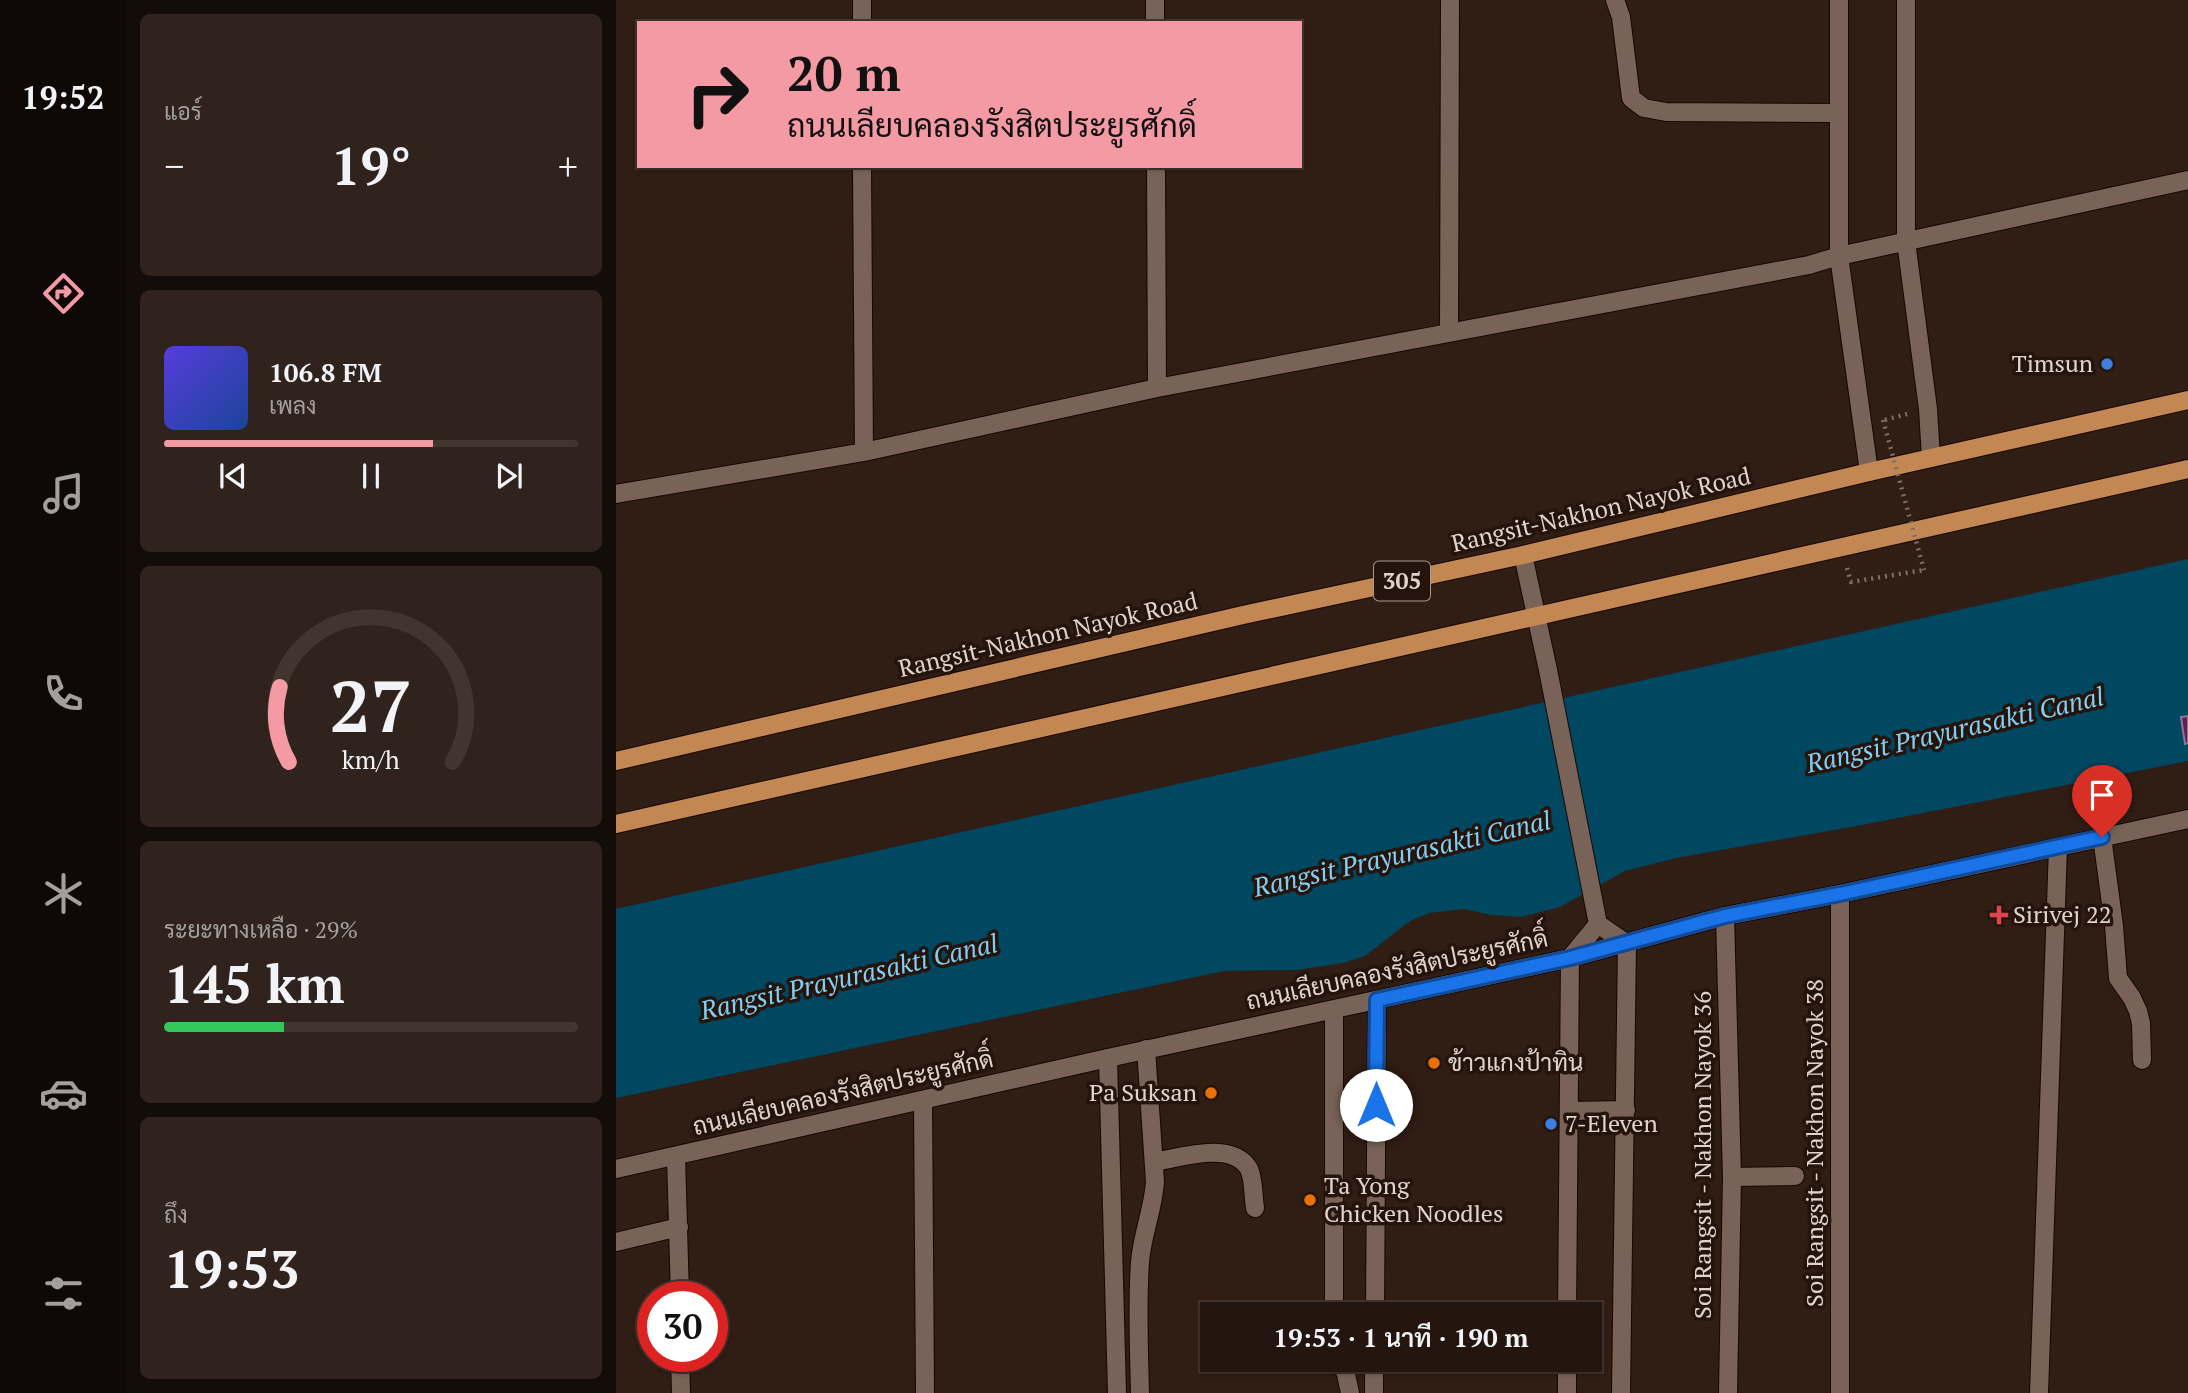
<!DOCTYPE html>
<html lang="th">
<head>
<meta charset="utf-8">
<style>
	body { margin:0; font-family:"PT Serif",Sarabun,serif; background:#30231d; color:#f1f3f6; height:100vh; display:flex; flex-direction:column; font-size:26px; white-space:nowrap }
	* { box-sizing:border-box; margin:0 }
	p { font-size:23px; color:#a39f9e }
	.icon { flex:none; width:38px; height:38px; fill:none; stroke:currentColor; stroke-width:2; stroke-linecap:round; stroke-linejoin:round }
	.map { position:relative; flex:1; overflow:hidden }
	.details { display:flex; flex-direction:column; gap:14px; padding:14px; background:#140c08; width:490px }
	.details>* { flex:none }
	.hud { position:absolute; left:21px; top:21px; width:665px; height:147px; border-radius:0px; box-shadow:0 2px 5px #0004,0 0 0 2px #41352f; background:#f49aa4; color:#111; overflow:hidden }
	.speed { position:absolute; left:21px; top:1281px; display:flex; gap:14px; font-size:35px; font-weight:700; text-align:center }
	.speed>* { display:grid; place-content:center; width:91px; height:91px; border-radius:50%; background:#24160f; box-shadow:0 2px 5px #0004,0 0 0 2px #41352f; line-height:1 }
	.speed .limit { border:10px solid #d22; background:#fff; color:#111 }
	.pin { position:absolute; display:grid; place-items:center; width:60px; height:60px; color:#fff; margin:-72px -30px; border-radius:50% 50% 50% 0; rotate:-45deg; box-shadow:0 0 7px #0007 }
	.pin .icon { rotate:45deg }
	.me { position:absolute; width:77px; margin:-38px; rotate:0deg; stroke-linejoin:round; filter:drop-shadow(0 0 5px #0008) }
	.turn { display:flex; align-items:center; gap:24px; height:147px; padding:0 35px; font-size:32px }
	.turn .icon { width:91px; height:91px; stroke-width:2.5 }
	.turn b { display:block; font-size:49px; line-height:60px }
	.big { font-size:52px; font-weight:600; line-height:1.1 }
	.details .widget { flex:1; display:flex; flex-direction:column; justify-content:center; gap:10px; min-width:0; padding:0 24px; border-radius:10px; background:#30231d }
	.details .dial { align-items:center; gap:0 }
	.dial svg { height:182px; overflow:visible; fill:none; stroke:#41352f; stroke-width:7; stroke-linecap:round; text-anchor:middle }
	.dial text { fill:#f1f3f6; stroke:none }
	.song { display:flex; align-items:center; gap:21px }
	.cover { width:84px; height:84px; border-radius:10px; background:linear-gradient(135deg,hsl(250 70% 55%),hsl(220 70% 35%)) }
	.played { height:7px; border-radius:4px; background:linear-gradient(90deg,#f49aa4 65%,#41352f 65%) }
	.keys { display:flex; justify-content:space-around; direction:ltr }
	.heat { display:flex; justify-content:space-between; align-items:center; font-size:38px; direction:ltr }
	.charge { height:10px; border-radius:5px; background:linear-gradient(90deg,#34c759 29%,#41352f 0) }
	.trip { position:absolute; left:584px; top:1302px; width:402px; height:70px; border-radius:0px; background:#24160f; box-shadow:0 2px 5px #0004,0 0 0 2px #41352f; font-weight:600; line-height:70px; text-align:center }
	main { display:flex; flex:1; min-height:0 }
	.menu { display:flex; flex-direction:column; width:126px; justify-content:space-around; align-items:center; background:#0e0906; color:#a39f9e }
	.menu .icon { width:49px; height:49px }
	.menu .current { color:#f49aa4 }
	.menu b { font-size:32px; color:#f1f3f6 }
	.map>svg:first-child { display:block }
	.water { fill:#004862 }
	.building { fill:#601d5d; stroke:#8d7a8b; stroke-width:2 }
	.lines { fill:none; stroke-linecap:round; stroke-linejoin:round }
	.service-casing { stroke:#170702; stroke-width:20 }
	.minor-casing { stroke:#170702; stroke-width:20 }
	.tertiary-casing { stroke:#170702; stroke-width:20 }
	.primary-casing { stroke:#170702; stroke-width:20 }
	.path { stroke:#7f6f67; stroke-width:4.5; stroke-dasharray:2 5; stroke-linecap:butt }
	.service { stroke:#796358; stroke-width:18 }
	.minor { stroke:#796358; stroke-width:18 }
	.tertiary { stroke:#796358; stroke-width:18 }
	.primary { stroke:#c28752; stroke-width:18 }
	.path-bridge { stroke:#7f6f67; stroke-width:4.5; stroke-dasharray:2 5; stroke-linecap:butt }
	.route-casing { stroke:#114b97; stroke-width:18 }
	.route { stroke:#1a73e8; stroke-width:12 }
	.shop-dot { fill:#3f7fe0; stroke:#25140b; stroke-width:2.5 }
	.health-dot { fill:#e0444e; stroke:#25140b; stroke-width:2.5 }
	.food-dot { fill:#e8710a; stroke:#25140b; stroke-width:2.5 }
	.labels { text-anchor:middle; stroke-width:7; stroke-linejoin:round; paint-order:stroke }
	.shield { fill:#25140b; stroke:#a89a93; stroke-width:2 }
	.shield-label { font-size:23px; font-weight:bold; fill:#e0d3cd }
	.poi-label { font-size:24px; fill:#e0d3cd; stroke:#25140b; text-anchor:start }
	.street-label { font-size:24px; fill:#e0d3cd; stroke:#25140b }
	.water-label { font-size:26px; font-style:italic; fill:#80cef4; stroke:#25140b }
</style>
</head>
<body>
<main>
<nav class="menu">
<b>19:52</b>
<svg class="icon current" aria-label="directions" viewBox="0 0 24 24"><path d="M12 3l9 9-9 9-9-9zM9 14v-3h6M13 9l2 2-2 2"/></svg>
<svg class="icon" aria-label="music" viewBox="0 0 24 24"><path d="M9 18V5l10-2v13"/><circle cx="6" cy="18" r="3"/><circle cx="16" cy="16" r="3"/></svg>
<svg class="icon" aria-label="phone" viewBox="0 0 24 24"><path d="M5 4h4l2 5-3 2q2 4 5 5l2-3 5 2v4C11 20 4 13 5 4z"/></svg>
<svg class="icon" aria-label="climate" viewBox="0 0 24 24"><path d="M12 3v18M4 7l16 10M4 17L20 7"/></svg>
<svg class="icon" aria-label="car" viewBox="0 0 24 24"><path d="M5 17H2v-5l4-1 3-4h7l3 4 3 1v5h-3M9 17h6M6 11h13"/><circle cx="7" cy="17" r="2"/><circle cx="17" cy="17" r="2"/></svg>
<svg class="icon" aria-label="filters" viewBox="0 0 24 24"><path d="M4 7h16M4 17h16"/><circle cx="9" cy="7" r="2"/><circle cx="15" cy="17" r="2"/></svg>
</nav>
<section class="details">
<div class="widget"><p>แอร์</p>
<div class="heat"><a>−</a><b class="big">19°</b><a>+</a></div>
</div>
<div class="widget">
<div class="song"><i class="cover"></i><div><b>106.8 FM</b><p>เพลง</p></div></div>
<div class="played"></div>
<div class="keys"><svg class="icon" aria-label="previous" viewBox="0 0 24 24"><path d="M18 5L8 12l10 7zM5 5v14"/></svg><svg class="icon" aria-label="pause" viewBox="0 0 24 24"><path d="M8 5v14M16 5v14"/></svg><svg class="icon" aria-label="next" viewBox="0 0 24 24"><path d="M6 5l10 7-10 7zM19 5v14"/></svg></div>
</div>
<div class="widget dial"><svg viewBox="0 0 100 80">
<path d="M14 69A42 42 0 1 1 86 69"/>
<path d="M14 69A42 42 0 0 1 10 36" stroke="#f49aa4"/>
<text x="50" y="56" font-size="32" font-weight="700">27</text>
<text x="50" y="72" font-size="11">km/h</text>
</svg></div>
<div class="widget"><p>ระยะทางเหลือ · 29%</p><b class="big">145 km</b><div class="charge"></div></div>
<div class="widget"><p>ถึง</p><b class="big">19:53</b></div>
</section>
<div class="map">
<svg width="1572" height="1393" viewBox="0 0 1572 1393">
	<rect width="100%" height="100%" fill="#301d14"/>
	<path class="water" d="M1572 559V761L1246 825 1060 858 1009 871 944 907 905 917 875 915 848 909 813 913 794 921 749 956 727 963 681 970 608 971 0 1098V909Z"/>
	<path class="building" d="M1572 716V743L1569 744 1565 717Z"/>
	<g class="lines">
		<g class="service-casing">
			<path id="service" d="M999 0 1005 17 1015 98 1028 108 1050 112 1223 113
				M1116 1177 1179 1176
				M0 1242 63 1227
				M718 1314V1010
				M724 1360 730 1374 734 1393"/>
		</g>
		<g class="minor-casing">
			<path id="minor" d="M246 0V23
				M539 0V23
				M1223 0V256L1253 472
				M1290 0V241L1312 409 1315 458
				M246 166 248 452
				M540 166 541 388
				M833 333 834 0
				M0 494 248 452 541 388 1193 265 1223 256 1572 180
				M907 555 932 670 982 924 1011 944 1005 1393
				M1486 837 1498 926 1502 978 1516 998 1522 1011 1525 1023 1526 1060
				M1109 916 1116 1177 1112 1393
				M492 1058 501 1393
				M307 1100 309 1393
				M953 1111 1010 1110
				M60 1156 64 1297
				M538 1162C564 1158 616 1140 633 1169 638 1179 637 1196 639 1208
				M759 1314 761 1000
				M951 1314 954 958 982 924
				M64 1356 65 1393
				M524 1393C523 1350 521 1305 524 1262 526 1235 537 1210 539 1182L530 1049
				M758 1393V1360
				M951 1393V1360
				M1224 1393V894
				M1423 1393 1442 847"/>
		</g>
		<g class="tertiary-casing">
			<path id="tertiary" d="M0 1169 492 1058 954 958 1109 916 1224 894 1572 819"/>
		</g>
		<g class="primary-casing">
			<path id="primary" d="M0 761 627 615 907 555 1253 472 1572 400
				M0 824 1572 469"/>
		</g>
		<path class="path" d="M1269 420 1291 414
			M1231 568 1235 582 1308 570"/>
		<use href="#service" class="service"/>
		<use href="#minor" class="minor"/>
		<use href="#tertiary" class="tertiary"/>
		<use href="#primary" class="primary"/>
		<path class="path-bridge" d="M1267 420 1308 570"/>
	</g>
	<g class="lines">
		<g class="route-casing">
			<path id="route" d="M760 1105 761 1000 954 958 1109 916 1224 894 1486 837"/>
		</g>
		<use href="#route" class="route"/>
	</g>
	<g class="shop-dot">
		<circle cx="1491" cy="364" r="7"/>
		<circle cx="935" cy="1124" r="7"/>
	</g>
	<path class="health-dot" d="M1379.5 904.5h7v7h7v7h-7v7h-7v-7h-7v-7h7z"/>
	<g class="food-dot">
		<circle cx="818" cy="1063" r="7"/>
		<circle cx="595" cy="1093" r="7"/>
		<circle cx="694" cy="1200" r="7"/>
	</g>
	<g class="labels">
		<rect class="shield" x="758" y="561.5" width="56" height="39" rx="5"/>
		<g class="shield-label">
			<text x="786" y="589">305</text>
		</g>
		<g class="poi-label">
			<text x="1477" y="372" text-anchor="end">Timsun</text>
			<text x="1397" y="923">Sirivej 22</text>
			<text x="832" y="1071">ข้าวแกงป้าทิน</text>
			<text x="581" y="1101" text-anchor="end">Pa Suksan</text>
			<text x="949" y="1132">7-Eleven</text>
			<text x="708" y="1194">Ta Yong<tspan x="708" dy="28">Chicken Noodles</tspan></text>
		</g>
		<g class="street-label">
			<text transform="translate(985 510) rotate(-13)" y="8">Rangsit-Nakhon Nayok Road</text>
			<text transform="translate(432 635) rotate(-13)" y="8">Rangsit-Nakhon Nayok Road</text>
			<text transform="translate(781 970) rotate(-12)" y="8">ถนนเลียบคลองรังสิตประยูรศักดิ์</text>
			<text transform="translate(227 1093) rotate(-13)" y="8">ถนนเลียบคลองรังสิตประยูรศักดิ์</text>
			<text transform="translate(1199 1143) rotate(-90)" y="8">Soi Rangsit - Nakhon Nayok 38</text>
			<text transform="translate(1087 1155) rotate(-90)" y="8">Soi Rangsit - Nakhon Nayok 36</text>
		</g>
		<g class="water-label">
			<text transform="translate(1339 730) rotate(-13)" y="9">Rangsit Prayurasakti Canal</text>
			<text transform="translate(786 854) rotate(-13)" y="9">Rangsit Prayurasakti Canal</text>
			<text transform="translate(233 977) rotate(-13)" y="9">Rangsit Prayurasakti Canal</text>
		</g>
	</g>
</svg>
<div class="speed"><div class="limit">30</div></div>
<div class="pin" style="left:1486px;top:837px;background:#d93025"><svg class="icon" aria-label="arrive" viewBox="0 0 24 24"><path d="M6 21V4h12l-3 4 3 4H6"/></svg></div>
<svg class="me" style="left:760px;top:1105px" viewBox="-20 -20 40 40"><circle r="19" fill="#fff"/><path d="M0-13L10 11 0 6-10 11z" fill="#1a73e8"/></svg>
<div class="trip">19:53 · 1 นาที · 190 m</div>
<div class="hud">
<div class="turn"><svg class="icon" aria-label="right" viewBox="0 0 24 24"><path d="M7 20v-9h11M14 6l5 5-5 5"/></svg><div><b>20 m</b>ถนนเลียบคลองรังสิตประยูรศักดิ์</div></div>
</div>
</div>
</main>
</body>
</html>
